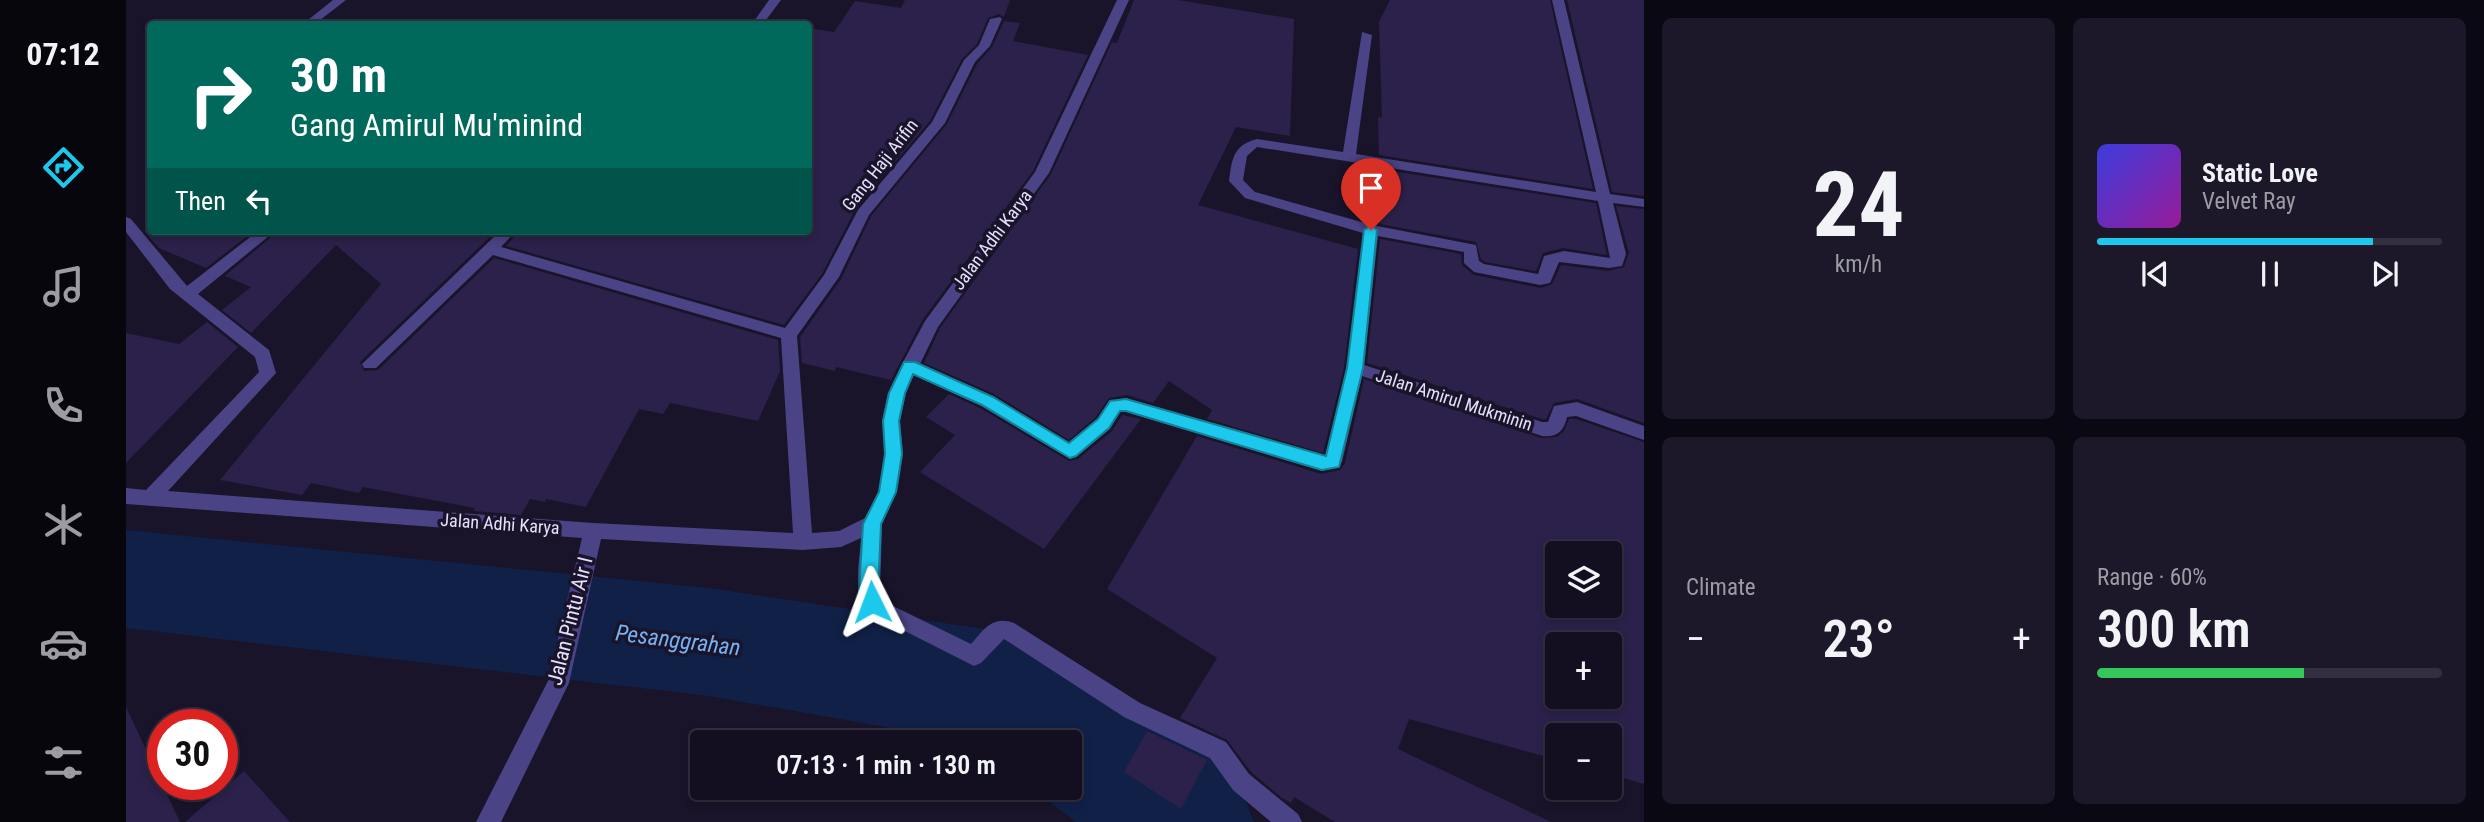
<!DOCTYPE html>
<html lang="en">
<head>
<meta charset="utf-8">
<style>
	body { margin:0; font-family:"Roboto Condensed",sans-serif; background:#1c1829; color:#f1f3f6; height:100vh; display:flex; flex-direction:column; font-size:26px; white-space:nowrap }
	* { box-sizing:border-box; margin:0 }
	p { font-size:23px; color:#9d9ca5 }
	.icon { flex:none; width:38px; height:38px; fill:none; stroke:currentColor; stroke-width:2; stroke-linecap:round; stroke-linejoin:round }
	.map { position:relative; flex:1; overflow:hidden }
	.panel { display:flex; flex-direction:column; gap:18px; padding:18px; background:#0a0812; width:840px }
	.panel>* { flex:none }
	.banner { position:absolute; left:21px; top:21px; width:665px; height:214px; border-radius:7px; box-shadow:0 4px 10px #0003,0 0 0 2px #322f3e; background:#00695c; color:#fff; overflow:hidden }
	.fabs { position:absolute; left:1419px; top:541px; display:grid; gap:14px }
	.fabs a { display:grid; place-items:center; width:77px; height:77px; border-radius:7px; background:#130f20; box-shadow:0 4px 10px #0003,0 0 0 2px #322f3e; font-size:35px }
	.speed { position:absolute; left:21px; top:709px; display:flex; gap:14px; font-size:35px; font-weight:700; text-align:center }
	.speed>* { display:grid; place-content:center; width:91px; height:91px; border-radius:50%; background:#130f20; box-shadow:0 4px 10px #0003,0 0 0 2px #322f3e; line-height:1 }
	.speed .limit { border:10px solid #d22; background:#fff; color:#111 }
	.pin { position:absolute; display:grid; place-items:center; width:60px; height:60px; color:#fff; margin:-72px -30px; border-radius:50% 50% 50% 0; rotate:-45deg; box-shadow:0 0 7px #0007 }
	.pin .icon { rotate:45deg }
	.me { position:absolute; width:77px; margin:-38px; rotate:357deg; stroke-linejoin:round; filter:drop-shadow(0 0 5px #0008) }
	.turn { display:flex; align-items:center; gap:24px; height:147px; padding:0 28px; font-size:32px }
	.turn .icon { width:91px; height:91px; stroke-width:2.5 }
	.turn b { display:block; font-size:49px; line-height:60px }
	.then { display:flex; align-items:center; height:66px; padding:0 28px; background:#0003; gap:14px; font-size:26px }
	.big { font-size:52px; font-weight:600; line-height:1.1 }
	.panel .card { flex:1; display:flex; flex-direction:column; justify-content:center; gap:10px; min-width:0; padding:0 24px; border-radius:10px; background:#1c1829 }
	.panel .dial { align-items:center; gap:0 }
	.dial b { font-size:91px; line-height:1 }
	.song { display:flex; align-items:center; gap:21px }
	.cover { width:84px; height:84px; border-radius:10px; background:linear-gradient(135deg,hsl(240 70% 55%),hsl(300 70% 35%)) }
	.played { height:7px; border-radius:4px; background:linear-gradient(90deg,#1cc9ec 80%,#322f3e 80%) }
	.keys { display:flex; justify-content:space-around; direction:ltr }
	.heat { display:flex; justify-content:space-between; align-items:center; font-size:38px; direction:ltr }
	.charge { height:10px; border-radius:5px; background:linear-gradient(90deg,#34c759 60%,#322f3e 0) }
	.panel .tiles { flex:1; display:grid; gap:18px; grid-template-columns:repeat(2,1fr) }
	.trip { position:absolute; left:564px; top:730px; width:392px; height:70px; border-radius:7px; background:#130f20; box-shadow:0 4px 10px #0003,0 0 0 2px #322f3e; font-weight:600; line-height:70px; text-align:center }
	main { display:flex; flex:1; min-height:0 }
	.menu { display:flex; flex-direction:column; width:126px; justify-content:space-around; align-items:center; background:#08060d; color:#9d9ca5 }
	.menu .icon { width:49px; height:49px }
	.menu .current { color:#1cc9ec }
	.menu b { font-size:32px; color:#f1f3f6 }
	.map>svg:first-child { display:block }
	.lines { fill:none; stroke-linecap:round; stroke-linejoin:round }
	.river { fill:#102047; fill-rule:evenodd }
	.building { fill:#2c214a; fill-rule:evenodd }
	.street { fill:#4a4385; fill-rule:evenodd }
	.route { fill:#1cc9ec; stroke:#128399; stroke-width:2 }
	.labels { text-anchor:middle; stroke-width:7; stroke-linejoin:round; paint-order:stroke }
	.street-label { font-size:18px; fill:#e5dffc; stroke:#19142a }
	.near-street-label { font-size:21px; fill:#e5dffc; stroke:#19142a }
	.near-water-label { font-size:23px; font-style:italic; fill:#76b1f4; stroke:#19142a }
</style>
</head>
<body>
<main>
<nav class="menu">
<b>07:12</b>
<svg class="icon current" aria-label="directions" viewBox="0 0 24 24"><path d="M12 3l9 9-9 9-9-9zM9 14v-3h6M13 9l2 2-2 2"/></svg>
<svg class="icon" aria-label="music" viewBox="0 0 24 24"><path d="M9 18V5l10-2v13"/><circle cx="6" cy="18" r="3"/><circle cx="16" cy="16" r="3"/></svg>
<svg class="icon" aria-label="phone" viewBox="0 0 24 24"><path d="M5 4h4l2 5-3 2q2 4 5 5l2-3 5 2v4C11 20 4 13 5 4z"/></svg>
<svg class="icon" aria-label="climate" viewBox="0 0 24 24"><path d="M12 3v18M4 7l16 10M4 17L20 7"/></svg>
<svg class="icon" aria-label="car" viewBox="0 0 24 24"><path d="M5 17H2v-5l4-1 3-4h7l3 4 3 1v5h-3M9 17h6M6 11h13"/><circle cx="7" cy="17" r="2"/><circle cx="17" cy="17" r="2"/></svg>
<svg class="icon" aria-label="filters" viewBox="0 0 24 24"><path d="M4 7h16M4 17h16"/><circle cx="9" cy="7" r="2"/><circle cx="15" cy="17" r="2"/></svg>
</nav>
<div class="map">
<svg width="1518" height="822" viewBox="0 0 1518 822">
	<rect width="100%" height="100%" fill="#19142a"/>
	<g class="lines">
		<path class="river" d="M0 530 583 588 872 631 916 648 1109 774 1128 822H950L905 788H943V742H844L583 696 0 628Z"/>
	</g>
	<path class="building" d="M779 0H884L878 17 873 14 862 18 851 44 836 59 804 121 730 208 696 274 658 325 380 246 393 231H682V28L708 32 729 1 775 8Z
		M1008 0H1052L1168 19 1164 136 1110 127 1072 205 1232 249 1218 368 1197 453 1081 419 1086 410 1043 381 1027 403 1001 395 983 398 970 417 943 440 868 394 798 363 814 328 925 174 986 42 991 43Z
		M1264 0H1424L1467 189 1253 155 1252 117 1256 118 1253 22Z
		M1441 0H1518V196L1486 192Z
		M878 21 894 23 887 41 962 55 907 171 797 319 765 380 710 367 709 371 676 363 674 337 715 279 745 216 821 124 851 64 866 47Z
		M1253 169 1470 203 1481 255 1437 248 1417 253 1410 271 1359 262 1355 259 1350 242 1254 224Z
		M1490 206 1518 209V423L1451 399 1428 403 1420 419H1416L1241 363 1254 239 1335 254 1336 265 1348 275 1415 288 1426 284 1435 265 1483 271 1498 267 1503 253Z
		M18 231H128L80 268 33 248Z
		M152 231H370L234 362 238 371 252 370 368 258 652 340 654 371 632 421 544 403 537 414 513 409 460 507 420 499 419 502 404 499 395 515 348 511 349 508 237 487 233 493 185 483 176 495 94 480 255 284 210 245 125 333 96 310 125 287 99 276Z
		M81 322 112 347 0 463V333L53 344Z
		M1238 379 1415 438 1431 437 1438 431 1443 419H1450L1518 442V784L1484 774V735H1432V760L1283 719 1272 749 1425 822H1209L1168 797 1165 803 1156 798 1125 772 1101 740 1054 718 1091 658 981 589 1071 436 1195 474 1214 470 1219 463ZM1432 553H1484V606H1432ZM1432 644H1484V696H1432Z
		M823 394 854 408 943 461 952 459 986 431 996 415 1015 419 918 549 794 472 829 435 800 417Z
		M0 707 54 822H0Z
		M1021 731 1081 760 1055 809 998 772Z
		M118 771 164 822H59Z"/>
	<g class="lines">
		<path class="street" d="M207 0H220L189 24H177Z
			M643 0H655L637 24H626Z
			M991 0H1003L923 173 812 327 794 364 867 396 943 443 972 419 983 401 1000 398 1199 456 1221 368 1237 233 1119 198 1103 181C1106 159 1107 145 1131 139L1217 152 1236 32 1246 35 1230 154 1470 192 1426 0H1438L1484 194 1518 199V207L1487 203 1500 254 1496 266 1483 268 1433 262 1424 283 1414 285 1348 272 1338 263V252L1252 236 1238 365 1416 422H1422L1428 406 1451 402 1518 426V440L1450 416 1441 417C1438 431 1431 438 1416 436L1236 376 1216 462 1213 467 1196 471 1000 412H994L984 429 950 457 944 459 855 406 788 375 780 393 774 421 777 454 771 492 756 524 754 596 765 605 845 644C858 629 867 615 888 623L1014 703 1100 742 1123 774 1172 814 1176 822H1145L1107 790 1084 758 998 717 878 639 855 663 848 666 751 617C724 597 733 569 735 538L715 547 677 550 475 539 443 683 375 822H350L422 681 456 538 0 504V488L20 490 133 372 129 357 44 289 0 232V217L5 219 61 286 132 231H149L72 294 143 350 150 373 42 491 467 523 667 533 655 338 367 255 250 368H238L236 364 374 231H390L375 247 659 328 698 275 732 210 806 122 838 60 853 45 864 19 874 17 876 19 864 46 849 62 819 123 743 215 713 277 671 336 686 533 713 531 739 518 753 492 759 454 756 421 762 393 775 366 799 321 909 172ZM1131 147 1472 201 1484 258 1438 251 1418 256 1412 274 1358 264 1353 261 1350 245 1246 225 1129 192 1117 180 1121 156Z"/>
	</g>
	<path class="route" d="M1245 225 1251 230 1237 368 1213 467 1196 470 1000 411H994L983 428 950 456 944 458 856 405 787 374 779 393 773 421 776 454 770 492 755 524 752 592 755 602 752 608 746 610 739 608 733 592 737 524 753 492 759 454 757 421 763 393 778 362H789L867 397 943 443 972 419 984 401 1000 399 1200 456 1221 368 1238 230Z"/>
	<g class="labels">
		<g class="street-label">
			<text transform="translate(754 165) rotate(-52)" y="6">Gang Haji Arifin</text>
			<text transform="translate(866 240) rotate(-53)" y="6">Jalan Adhi Karya</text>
			<text transform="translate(1328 400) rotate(18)" y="6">Jalan Amirul Mukminin</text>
			<text transform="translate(374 524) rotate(4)" y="6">Jalan Adhi Karya</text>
		</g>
		<g class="near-street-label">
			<text transform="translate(444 621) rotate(-76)" y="7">Jalan Pintu Air I</text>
		</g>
		<g class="near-water-label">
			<text transform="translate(552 640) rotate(7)" y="8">Pesanggrahan</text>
		</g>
	</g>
</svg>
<div class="fabs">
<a><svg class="icon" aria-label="layers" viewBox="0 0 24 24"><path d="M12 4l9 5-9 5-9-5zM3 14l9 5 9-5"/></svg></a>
<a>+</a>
<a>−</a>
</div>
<div class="speed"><div class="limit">30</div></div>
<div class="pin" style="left:1245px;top:230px;background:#d93025"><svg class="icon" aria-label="arrive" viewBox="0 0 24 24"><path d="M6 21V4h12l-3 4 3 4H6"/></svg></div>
<svg class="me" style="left:746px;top:602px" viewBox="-20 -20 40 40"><path d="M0-17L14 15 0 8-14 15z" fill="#1cc9ec" stroke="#fff" stroke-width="4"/></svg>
<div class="trip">07:13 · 1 min · 130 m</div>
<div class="banner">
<div class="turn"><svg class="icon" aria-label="right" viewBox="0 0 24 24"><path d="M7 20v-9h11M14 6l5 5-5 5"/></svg><div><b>30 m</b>Gang Amirul Mu'minind</div></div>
<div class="then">Then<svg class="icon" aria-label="left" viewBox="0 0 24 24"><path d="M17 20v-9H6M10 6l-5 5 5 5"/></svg></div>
</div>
</div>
<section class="panel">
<div class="tiles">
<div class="card dial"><b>24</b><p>km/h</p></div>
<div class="card">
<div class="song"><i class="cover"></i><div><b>Static Love</b><p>Velvet Ray</p></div></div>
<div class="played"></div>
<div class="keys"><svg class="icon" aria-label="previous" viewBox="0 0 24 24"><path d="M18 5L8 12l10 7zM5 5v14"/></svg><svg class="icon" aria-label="pause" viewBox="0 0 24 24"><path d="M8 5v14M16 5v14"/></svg><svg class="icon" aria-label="next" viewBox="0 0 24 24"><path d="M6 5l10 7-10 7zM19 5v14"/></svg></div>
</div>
<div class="card"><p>Climate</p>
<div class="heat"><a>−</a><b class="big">23°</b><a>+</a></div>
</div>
<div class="card"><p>Range · 60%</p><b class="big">300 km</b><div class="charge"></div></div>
</div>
</section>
</main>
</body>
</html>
